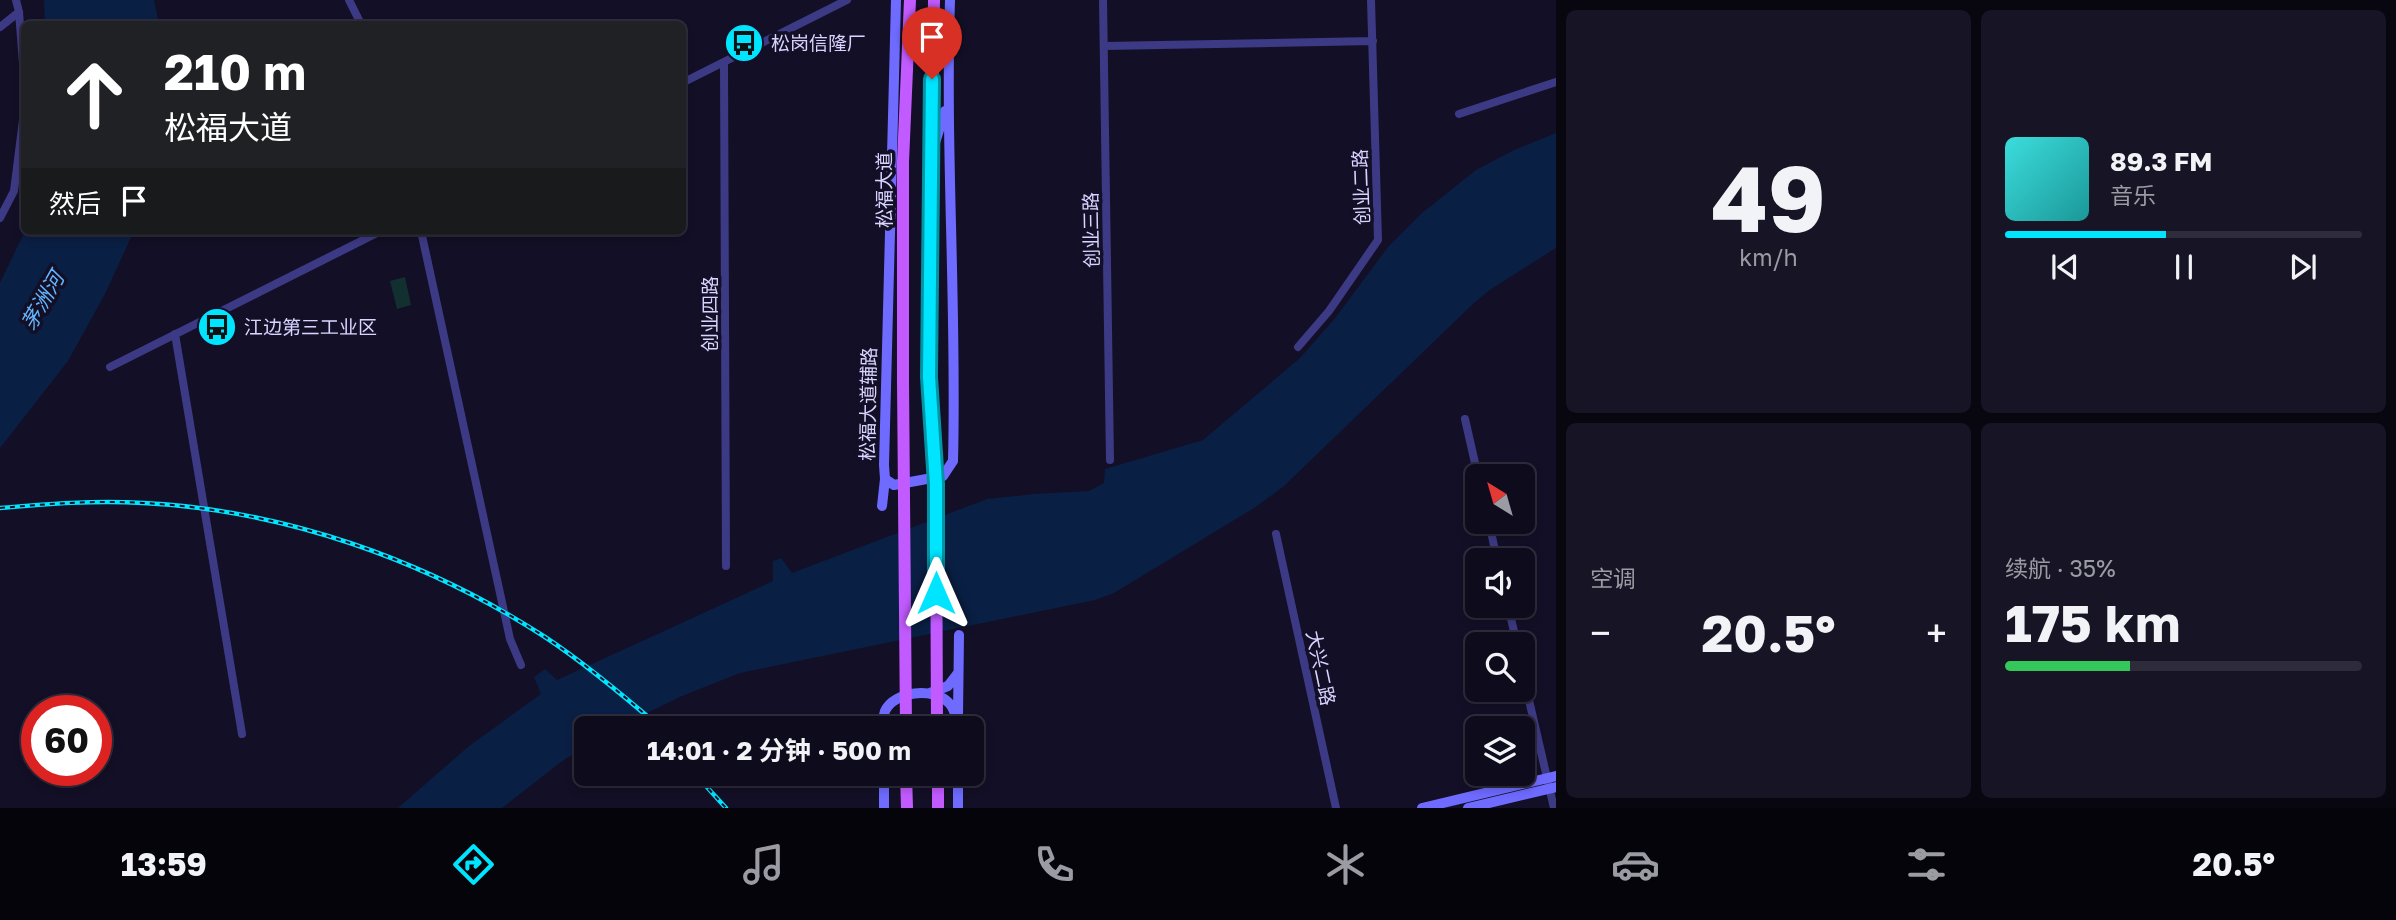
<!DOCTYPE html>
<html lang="zh">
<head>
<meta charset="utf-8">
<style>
	body { margin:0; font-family:"Golos Text","Noto Sans SC",sans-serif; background:#171425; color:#f1f3f6; height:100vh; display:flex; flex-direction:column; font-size:26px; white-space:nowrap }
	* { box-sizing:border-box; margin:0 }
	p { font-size:23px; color:#9b9ba3 }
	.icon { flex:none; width:38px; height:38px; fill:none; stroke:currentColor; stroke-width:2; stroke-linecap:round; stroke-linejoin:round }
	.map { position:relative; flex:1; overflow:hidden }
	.sheet { display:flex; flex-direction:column; gap:10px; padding:10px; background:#08060f; width:840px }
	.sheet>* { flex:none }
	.banner { position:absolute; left:21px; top:21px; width:665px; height:214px; border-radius:10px; box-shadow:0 4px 10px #0003,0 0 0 2px #2e2b3b; background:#202124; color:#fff; overflow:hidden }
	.needle { width:46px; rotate:323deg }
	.tools { position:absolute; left:1465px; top:464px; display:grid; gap:14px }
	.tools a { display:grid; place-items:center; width:70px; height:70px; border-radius:10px; background:#0e0b1c; box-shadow:0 4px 10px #0003,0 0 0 2px #2e2b3b; font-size:35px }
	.speed { position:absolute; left:21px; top:695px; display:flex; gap:14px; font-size:35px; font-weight:700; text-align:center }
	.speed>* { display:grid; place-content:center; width:91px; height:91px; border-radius:50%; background:#0e0b1c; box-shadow:0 4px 10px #0003,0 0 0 2px #2e2b3b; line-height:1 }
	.speed .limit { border:10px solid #d22; background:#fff; color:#111 }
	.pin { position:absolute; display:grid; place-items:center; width:60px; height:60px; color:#fff; margin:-72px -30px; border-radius:50% 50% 50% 0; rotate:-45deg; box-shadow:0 0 7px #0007 }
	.pin .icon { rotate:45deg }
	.me { position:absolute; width:77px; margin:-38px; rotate:0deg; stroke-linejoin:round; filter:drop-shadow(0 0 5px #0008) }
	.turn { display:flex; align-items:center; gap:24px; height:147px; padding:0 28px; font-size:32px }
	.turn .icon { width:91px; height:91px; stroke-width:2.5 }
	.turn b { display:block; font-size:49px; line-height:60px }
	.then { display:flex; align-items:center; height:66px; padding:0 28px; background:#0003; gap:14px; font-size:26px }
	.big { font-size:52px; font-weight:700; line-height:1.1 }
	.sheet .card { flex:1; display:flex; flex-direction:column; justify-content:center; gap:10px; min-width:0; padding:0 24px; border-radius:10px; background:#171425 }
	.sheet .dial { align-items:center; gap:0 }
	.dial b { font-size:91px; line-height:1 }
	.song { display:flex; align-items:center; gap:21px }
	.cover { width:84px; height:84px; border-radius:10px; background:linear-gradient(135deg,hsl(180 70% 55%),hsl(180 70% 35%)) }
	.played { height:7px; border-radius:4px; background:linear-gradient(90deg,#00e5ff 45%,#2e2b3b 45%) }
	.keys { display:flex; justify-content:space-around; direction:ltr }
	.heat { display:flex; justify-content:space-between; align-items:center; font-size:38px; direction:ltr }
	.charge { height:10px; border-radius:5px; background:linear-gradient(90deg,#34c759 35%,#2e2b3b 0) }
	.sheet .tiles { flex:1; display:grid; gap:10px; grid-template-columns:repeat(2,1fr) }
	.trip { position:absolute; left:574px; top:716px; width:410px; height:70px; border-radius:10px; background:#0e0b1c; box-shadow:0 4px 10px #0003,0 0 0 2px #2e2b3b; font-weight:700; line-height:70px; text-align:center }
	.dock { display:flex; height:112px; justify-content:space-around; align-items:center; background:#06040b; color:#9b9ba3 }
	.dock .icon { width:49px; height:49px }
	.dock .active { color:#00e5ff }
	.dock b { font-size:32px; color:#f1f3f6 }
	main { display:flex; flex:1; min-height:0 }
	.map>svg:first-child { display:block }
	.green { fill:#12302f }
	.water { fill:#0a1f44 }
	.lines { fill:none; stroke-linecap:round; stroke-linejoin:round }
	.street { stroke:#3d3a85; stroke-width:8 }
	.secondary { stroke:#6f6bff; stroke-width:10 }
	.primary { stroke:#c25bff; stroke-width:12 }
	.rail-casing { stroke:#00e5ff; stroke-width:4.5 }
	.rail { stroke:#130f26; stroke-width:2; stroke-dasharray:5; stroke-linecap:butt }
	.primary-bridge { stroke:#c25bff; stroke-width:12 }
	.route-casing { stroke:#0095a6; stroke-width:18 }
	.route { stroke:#00e5ff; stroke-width:12 }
	.labels { text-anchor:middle; stroke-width:7; stroke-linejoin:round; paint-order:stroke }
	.poi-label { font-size:19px; fill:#d9d4ff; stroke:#130f26; text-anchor:start }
	.street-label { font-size:19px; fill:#d9d4ff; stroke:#130f26 }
	.water-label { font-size:21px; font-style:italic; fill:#62b6ff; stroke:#130f26 }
</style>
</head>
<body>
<main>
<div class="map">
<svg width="1556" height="808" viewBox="0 0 1556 808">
	<rect width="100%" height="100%" fill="#130f26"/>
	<path class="green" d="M405 277 411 305 397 309 390 281Z"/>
	<path class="water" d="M44 0H154L159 24H45Z
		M1556 133V248L1491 289 1475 302 1283 487 1254 508 1114 593 1095 600 740 673 682 696 616 728H586V746L561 762 502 808H398L469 746 541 694 534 677 545 669 557 680 773 581V561L781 558 792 573 987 499 1034 494 1089 491 1104 483 1105 469 1203 440 1300 358 1336 317 1388 247 1422 213 1476 170 1514 150Z
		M25 231H134L105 294 68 361 0 448V283Z"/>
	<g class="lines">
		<path class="street" d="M16 0 19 12 24 76
			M349 0 361 24
			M1103 0 1110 460
			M0 27 19 12
			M1104 46 1373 41
			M724 63 726 566
			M682 83 847 0
			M1459 114 1556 82
			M0 218 14 191 24 112
			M421 231 510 639 521 665
			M175 334 242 734
			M1298 347 1329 311 1378 240 1371 0
			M110 367 381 231
			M1465 419 1478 476
			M1489 522 1497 560
			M1276 534 1336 808
			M1508 606 1517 644
			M1522 670 1554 808"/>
		<path class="secondary" d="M896 0 884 465 885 479 894 485 943 476 953 461C957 307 945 154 950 0
			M934 146 945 111
			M882 506 885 479
			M930 693 948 686 958 673
			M958 715 959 635
			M883 728C883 723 883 717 885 711 894 691 934 687 949 703 954 708 956 716 958 723
			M884 774V808
			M958 808V774
			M1422 808 1556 776
			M1468 808 1556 787"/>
		<path class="primary" d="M929 377 934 0
			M903 381V162L910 0
			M906 774 907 808
			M938 808V774"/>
		<g class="rail-casing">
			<path id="rail" d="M0 508C47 504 95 500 143 503 284 510 426 560 545 637 586 664 624 696 661 728
				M695 774 726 808"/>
		</g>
		<use href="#rail" class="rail"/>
		<path class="primary-bridge" d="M929 377 936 484 937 728
			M903 381 906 728"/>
	</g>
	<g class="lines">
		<g class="route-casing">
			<path id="route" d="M932 79 929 377 936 484V593"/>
		</g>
		<use href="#route" class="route"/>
	</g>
	<defs>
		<g id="bus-disc" transform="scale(2.0125)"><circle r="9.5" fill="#00e5ff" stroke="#130f26"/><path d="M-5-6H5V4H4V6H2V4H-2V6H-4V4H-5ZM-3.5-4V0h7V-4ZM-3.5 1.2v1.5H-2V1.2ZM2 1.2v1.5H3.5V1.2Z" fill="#111"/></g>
	</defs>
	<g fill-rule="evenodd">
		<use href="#bus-disc" x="744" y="43"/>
		<use href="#bus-disc" x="217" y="327"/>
	</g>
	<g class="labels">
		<g class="poi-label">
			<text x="771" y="50">松岗信隆厂</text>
			<text x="244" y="334">江边第三工业区</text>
		</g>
		<g class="street-label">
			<text transform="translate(1361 187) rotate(-92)" y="7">创业二路</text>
			<text transform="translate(884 190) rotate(-90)" y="7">松福大道</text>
			<text transform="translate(1091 230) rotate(-91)" y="7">创业三路</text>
			<text transform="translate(710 314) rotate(-90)" y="7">创业四路</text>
			<text transform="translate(868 404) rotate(-89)" y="7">松福大道辅路</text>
			<text transform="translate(1321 668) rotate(78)" y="7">大兴二路</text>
		</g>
		<g class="water-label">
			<text transform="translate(43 301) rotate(-60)" y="7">茅洲河</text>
		</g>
	</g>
</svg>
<div class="tools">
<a><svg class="needle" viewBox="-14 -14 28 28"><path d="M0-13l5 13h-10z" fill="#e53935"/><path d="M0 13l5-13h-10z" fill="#9b9ba3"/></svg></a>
<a><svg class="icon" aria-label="sound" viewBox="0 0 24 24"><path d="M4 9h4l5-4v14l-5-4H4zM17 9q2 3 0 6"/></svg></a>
<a><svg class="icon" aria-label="search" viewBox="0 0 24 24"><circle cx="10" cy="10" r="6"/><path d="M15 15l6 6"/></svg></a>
<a><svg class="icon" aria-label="layers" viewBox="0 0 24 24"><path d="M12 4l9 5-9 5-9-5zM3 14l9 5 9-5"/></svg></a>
</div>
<div class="speed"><div class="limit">60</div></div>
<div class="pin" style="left:932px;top:79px;background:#d93025"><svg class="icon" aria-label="arrive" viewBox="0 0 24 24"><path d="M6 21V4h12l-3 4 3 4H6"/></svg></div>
<svg class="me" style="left:936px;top:593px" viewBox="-20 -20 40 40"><path d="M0-17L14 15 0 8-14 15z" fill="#00e5ff" stroke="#fff" stroke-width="4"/></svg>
<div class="trip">14:01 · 2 分钟 · 500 m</div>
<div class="banner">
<div class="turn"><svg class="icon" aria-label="ahead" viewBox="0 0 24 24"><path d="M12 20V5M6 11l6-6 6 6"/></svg><div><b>210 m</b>松福大道</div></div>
<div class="then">然后<svg class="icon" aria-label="arrive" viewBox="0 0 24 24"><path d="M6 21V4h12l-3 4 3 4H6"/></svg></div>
</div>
</div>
<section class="sheet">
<div class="tiles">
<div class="card dial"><b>49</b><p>km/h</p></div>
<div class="card">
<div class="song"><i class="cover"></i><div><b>89.3 FM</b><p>音乐</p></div></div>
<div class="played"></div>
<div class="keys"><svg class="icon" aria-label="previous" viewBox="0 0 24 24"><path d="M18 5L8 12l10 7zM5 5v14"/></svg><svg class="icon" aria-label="pause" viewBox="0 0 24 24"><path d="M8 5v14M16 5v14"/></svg><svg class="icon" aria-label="next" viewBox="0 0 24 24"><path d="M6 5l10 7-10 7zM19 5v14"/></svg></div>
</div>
<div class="card"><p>空调</p>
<div class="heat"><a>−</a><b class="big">20.5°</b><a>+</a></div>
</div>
<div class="card"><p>续航 · 35%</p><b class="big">175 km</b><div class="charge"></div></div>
</div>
</section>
</main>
<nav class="dock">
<b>13:59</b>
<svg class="icon active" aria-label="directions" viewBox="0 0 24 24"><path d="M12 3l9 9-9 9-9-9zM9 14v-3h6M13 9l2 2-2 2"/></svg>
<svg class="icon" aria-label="music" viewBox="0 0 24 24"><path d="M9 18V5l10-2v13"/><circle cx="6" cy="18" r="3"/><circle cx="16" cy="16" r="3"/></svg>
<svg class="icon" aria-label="phone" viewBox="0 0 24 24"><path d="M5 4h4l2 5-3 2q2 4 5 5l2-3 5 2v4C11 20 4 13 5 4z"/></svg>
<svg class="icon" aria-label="climate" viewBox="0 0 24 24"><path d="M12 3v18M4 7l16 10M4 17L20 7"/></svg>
<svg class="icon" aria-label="car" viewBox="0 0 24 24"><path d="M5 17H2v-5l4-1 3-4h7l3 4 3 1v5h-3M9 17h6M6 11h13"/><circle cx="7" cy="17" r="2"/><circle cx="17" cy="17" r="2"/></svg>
<svg class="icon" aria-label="filters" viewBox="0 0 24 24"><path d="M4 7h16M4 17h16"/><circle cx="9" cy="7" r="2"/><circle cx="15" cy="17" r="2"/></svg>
<b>20.5°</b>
</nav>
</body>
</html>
